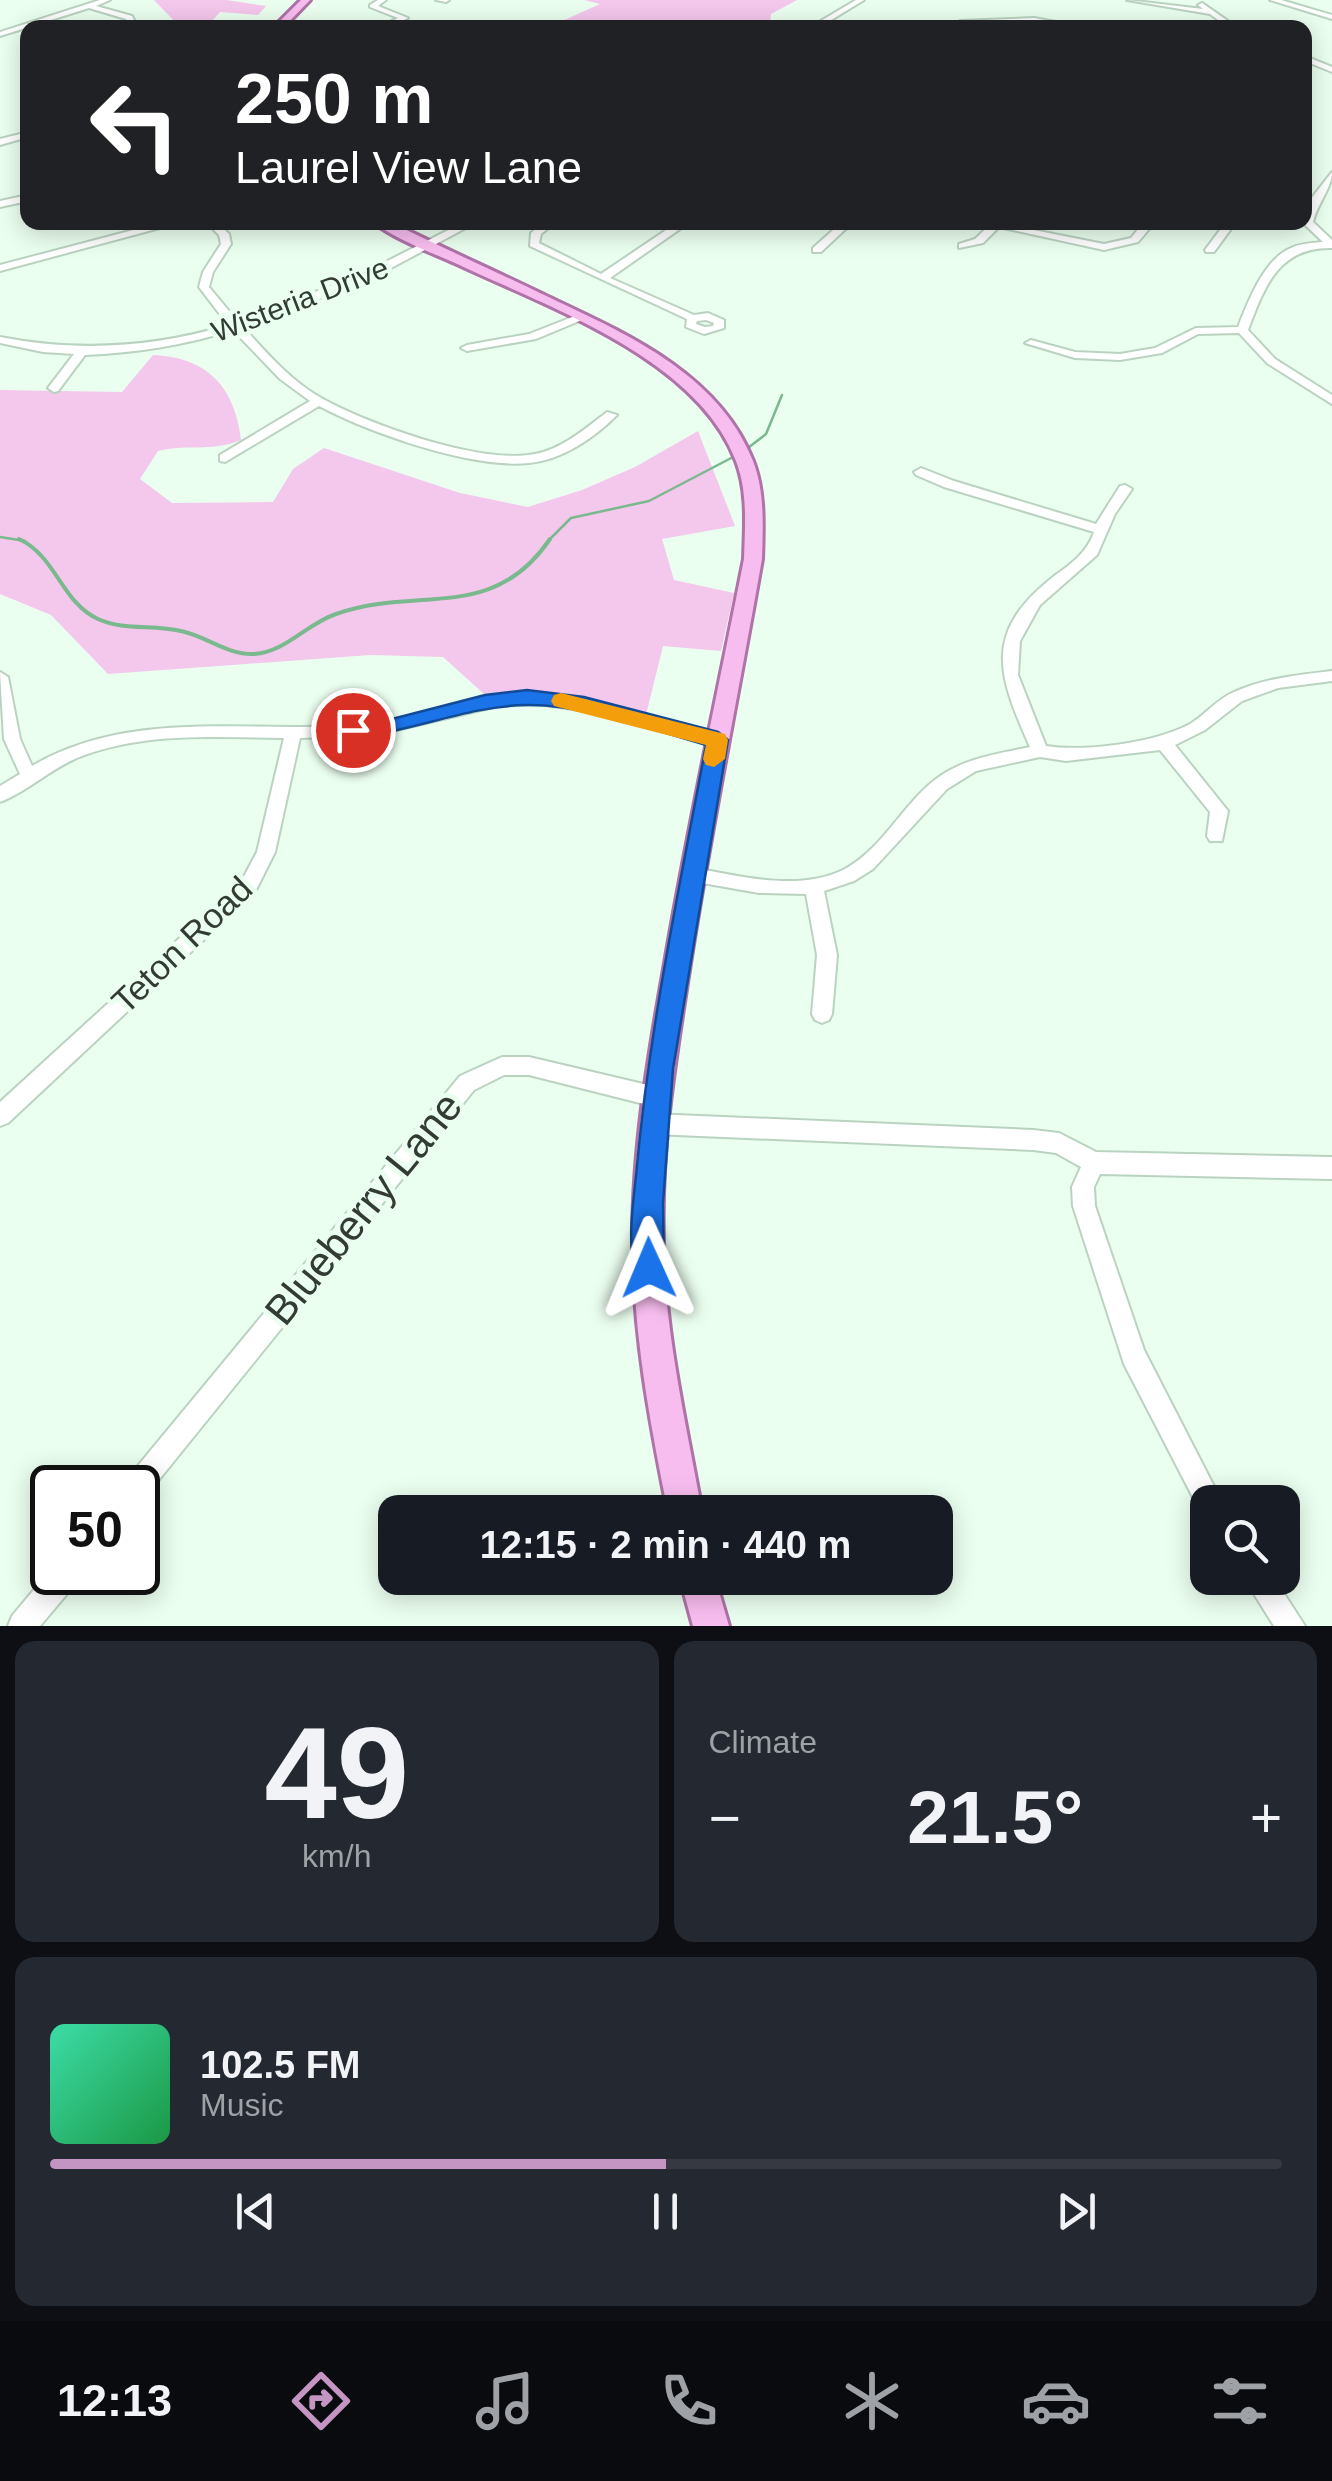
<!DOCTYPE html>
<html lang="en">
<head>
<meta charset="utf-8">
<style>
	body { margin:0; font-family:Helvetica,sans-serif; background:#242831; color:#f1f3f6; height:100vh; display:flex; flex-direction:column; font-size:38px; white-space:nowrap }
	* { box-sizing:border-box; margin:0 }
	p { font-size:32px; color:#9ea1a6 }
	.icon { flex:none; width:55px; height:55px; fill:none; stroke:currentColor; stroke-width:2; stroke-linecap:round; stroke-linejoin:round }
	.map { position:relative; height:1626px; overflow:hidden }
	.drawer { display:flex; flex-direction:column; gap:15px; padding:15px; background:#0d0f14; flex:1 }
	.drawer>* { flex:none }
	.top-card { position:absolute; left:20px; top:20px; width:1292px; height:210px; border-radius:20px; box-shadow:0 5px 25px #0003; background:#202124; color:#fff; overflow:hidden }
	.fabs { position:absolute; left:1190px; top:1485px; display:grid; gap:20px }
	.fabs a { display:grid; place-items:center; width:110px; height:110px; border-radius:20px; background:#171b24; box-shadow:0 5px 25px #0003; font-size:50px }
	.speed { position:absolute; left:30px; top:1465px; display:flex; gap:20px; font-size:50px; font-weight:700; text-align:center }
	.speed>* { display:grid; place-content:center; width:130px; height:130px; border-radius:50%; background:#171b24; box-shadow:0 5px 25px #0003; line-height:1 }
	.speed .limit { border:5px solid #111; border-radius:15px; background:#fff; color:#111 }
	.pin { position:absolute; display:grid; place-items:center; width:85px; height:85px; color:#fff; margin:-42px; border:5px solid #fff; border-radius:50%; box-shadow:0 2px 10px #0007 }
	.me { position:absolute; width:110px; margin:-55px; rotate:359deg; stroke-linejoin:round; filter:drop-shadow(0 0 8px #0008) }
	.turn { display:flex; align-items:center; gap:35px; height:210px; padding:0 50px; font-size:45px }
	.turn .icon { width:130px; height:130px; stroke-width:2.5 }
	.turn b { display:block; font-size:70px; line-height:85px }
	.big { font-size:75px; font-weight:800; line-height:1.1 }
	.drawer .tile { flex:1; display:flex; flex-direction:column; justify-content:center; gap:15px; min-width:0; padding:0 35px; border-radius:20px; background:#242831 }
	.drawer .dial { align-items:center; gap:0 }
	.dial b { font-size:130px; line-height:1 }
	.song { display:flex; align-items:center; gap:30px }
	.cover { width:120px; height:120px; border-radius:15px; background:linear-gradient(135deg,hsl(160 70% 55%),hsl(140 70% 35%)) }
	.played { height:10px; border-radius:5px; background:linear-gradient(90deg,#c494c2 50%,#363941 50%) }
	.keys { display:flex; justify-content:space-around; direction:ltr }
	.heat { display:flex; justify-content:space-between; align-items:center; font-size:55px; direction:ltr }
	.drawer .tiles { flex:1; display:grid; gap:15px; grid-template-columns:1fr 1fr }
	.tile:last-child { grid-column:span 2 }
	.trip { position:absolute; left:378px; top:1495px; width:575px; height:100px; border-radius:20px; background:#171b24; box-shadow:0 5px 25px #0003; font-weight:800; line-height:100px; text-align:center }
	.tabs { display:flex; height:160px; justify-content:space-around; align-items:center; background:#090b0e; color:#9ea1a6 }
	.tabs .icon { width:70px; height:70px }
	.tabs .current { color:#c494c2 }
	.tabs b { font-size:45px; color:#f1f3f6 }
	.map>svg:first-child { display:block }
	.green { fill:#f4c7ec }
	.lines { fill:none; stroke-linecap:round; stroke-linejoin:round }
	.stream-far1 { stroke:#7ab98e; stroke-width:2.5 }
	.stream { stroke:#7ab98e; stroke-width:4 }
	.minor-casing { stroke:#bad3c1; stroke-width:4 }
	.major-casing { stroke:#af73a7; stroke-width:6 }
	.minor { fill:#fff; fill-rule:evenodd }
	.major { fill:#f8bdef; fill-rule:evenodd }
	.route { fill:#1a73e8; stroke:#114b97; stroke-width:2.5 }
	.slow { fill:#f59e0b }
	.labels { text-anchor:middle; stroke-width:10; stroke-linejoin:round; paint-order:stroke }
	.far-street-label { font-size:30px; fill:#323c34; stroke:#ebfff0 }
	.street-label { font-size:35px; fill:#323c34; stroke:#ebfff0 }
	.near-street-label { font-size:42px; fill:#323c34; stroke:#ebfff0 }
</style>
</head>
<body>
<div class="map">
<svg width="1332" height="1626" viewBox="0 0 1332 1626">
	<rect width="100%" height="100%" fill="#ebfff0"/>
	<path class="green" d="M154 0H227L266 6 258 15 220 12 207 27H180Z
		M584 0H797L771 14 770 22 794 27H760L765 24 750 20 728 28 549 27 600 4Z
		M153 355C207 357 235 387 241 440 207 453 191 443 158 451L140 479 172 503 273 502 293 469 324 448 460 493 528 507 582 490 635 467 698 431 735 526 662 539 674 580 734 593 721 651 663 646 646 715 565 693 484 694 443 657 370 655 108 674 51 615 0 594V390L122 392Z"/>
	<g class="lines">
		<path class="stream-far1" d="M744 451 766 434 782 395
			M0 537 25 541
			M548 541 571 518 649 501 735 456"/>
		<path class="stream" d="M19 539C56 556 62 603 98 619 124 631 154 624 181 631 206 636 227 655 254 654 286 652 306 624 336 614 418 585 492 624 550 539"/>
		<g class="minor-casing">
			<path id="minor" d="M100 0H110L96 6 132 16 138 28H131L126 19 89 8 0 36V32Z
				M378 0H386L378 6 408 18 387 28H377L398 18 370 7V5Z
				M436 0H449L446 2Z
				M856 0H864L818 28H809Z
				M1127 0 1203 9 1198 5 1202 3 1238 28H1229L1210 14Z
				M1270 0H1281L1332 15V19Z
				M1034 18 1090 28 1034 22 960 21Z
				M1305 56 1332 67V72L1305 61Z
				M28 132V137L0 145V139Z
				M1332 172C1332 188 1317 204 1313 222L1332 240V248C1279 247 1265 285 1248 330L1275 359 1332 395V404L1267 363 1239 333 1198 334 1162 353 1120 360 1075 358 1025 343 1031 340 1075 352 1120 354 1155 348 1196 328 1238 327C1248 302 1264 259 1291 248 1301 243 1312 243 1323 242L1303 223 1307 204Z
				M28 195V201L0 207V201Z
				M164 222H182L0 271V265Z
				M206 222H217L229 234 231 244 213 272 209 287 238 322 366 272 464 222H477L391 268 298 308 243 327C265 351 288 378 316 395 363 423 480 465 535 454 562 449 585 429 607 412L617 415C594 438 562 460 529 463 472 469 370 433 319 406L225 462 220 461V455L310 401 280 379 233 330C185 345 136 353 85 355L58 391 54 392 48 388 74 354 43 352 0 343V337C78 352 152 348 228 325L199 287 203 272 221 244 219 235Z
				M544 222H556L541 234 539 243 601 274 678 222H690L610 278 694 315 708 313 724 320V328L704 334 686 327 687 319 530 246 531 233ZM706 320 714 323 713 326 705 327 696 324 697 321Z
				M842 222H853L821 252H813V248Z
				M993 222 1104 244 1131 238 1144 222H1155L1138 242 1104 250 999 227 983 243 959 248V244L975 239Z
				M1226 222H1236L1214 252H1206L1205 250Z
				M580 314 584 315V319L536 339 467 351 461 348 467 345 529 334Z
				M921 468 954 481 1096 524 1120 486 1125 485 1132 489 1115 514 1097 555 1040 605 1020 641 1018 675 1046 746C1085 752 1155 743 1190 724 1205 715 1217 699 1234 692 1265 678 1298 675 1332 671V681L1278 688 1242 701 1205 730 1175 745 1228 811 1222 841H1210L1207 836 1210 812 1160 750 1066 761 1040 757 976 771 947 789 873 869 854 881 824 891 837 955 832 1014 829 1020 822 1023 815 1020 812 1014 817 955 806 894 759 893 691 881 685 879 682 874 685 869 691 867C737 876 798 892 843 870 882 850 902 805 936 779 964 758 997 754 1030 747 998 675 982 633 1053 577 1071 564 1087 553 1094 532L944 487 916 475 914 472Z
				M0 672 8 677 20 739 32 766C139 704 261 737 377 723 425 717 471 698 519 693 587 692 651 721 717 734L725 740 717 746 585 711 540 704 498 706 375 735 300 738 275 852 255 892 8 1123 0 1126V1102L241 882 257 852 284 738C217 737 145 732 82 756 52 767 29 791 0 802V786L20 774 4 739Z
				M502 1057H529L656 1087 663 1090 667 1097 663 1104 656 1107 529 1075H504L474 1090 145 1497 138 1501V1488H123L127 1479 460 1076Z
				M653 1114 1033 1130 1059 1133 1096 1152 1332 1157V1179L1100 1174 1094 1187 1095 1206 1144 1350 1222 1502H1208V1515L1200 1511 1124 1364 1073 1206 1072 1187 1081 1167 1056 1153 1033 1150 653 1134 645 1131 642 1124 645 1117Z
				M52 1568V1572H80L77 1582 40 1626H8L12 1616Z
				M1244 1578H1274L1305 1626H1274Z"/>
		</g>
		<g class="major-casing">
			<path id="major" d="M301 0H310L283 28H273Z
				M373 222H390C441 247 492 270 542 294 622 332 718 372 753 461 765 492 763 526 762 559 738 696 710 833 689 970 675 1061 660 1151 663 1242 665 1334 686 1423 702 1512H668C650 1423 633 1332 633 1241 633 1149 648 1059 664 969 687 832 717 696 744 559 745 526 748 492 736 461 697 358 548 307 455 263 428 251 397 240 373 222Z
				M680 1578H715L729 1626H693Z"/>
		</g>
		<use href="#minor" class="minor"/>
		<use href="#major" class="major"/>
	</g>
	<path class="route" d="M527 690 584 697 718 732 728 740 673 1069 663 1203 664 1268 660 1279 649 1283 638 1279C625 1247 634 1199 637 1166 650 1024 680 885 706 745 649 729 586 704 526 705 468 706 411 732 353 738L342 730 353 723 392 719 485 695Z"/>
	<path class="slow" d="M561 693 725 734 728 740 725 759 714 767 706 765 703 759 706 745 554 706 551 701 554 695Z"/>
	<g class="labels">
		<g class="far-street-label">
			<text transform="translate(300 300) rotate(-21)" y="10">Wisteria Drive</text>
		</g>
		<g class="street-label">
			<text transform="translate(182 945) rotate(-44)" y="12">Teton Road</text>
		</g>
		<g class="near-street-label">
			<text transform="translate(363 1208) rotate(-51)" y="15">Blueberry Lane</text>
		</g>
	</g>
</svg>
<div class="fabs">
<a><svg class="icon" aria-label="search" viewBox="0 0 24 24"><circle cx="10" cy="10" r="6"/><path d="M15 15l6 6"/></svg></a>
</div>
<div class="speed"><div class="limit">50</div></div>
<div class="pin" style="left:353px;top:730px;background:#d93025"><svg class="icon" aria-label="arrive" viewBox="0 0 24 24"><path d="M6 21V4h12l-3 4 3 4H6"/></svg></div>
<svg class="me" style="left:649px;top:1268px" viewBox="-20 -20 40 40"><path d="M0-17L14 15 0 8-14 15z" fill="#1a73e8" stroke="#fff" stroke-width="4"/></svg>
<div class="trip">12:15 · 2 min · 440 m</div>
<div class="top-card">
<div class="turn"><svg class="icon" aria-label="left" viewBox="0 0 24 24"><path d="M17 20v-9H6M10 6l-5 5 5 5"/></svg><div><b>250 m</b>Laurel View Lane</div></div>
</div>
</div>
<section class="drawer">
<div class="tiles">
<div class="tile dial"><b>49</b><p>km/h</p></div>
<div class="tile"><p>Climate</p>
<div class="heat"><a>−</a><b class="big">21.5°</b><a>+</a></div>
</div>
<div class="tile">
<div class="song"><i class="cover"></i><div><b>102.5 FM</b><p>Music</p></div></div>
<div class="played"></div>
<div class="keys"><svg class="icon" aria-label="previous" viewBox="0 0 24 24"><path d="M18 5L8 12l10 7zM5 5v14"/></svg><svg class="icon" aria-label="pause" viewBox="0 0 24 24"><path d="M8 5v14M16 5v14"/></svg><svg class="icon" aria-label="next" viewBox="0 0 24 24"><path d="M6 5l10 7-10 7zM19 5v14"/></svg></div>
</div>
</div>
</section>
<nav class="tabs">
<b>12:13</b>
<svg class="icon current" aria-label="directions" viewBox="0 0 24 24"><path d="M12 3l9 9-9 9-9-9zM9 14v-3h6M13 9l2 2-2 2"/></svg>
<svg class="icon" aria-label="music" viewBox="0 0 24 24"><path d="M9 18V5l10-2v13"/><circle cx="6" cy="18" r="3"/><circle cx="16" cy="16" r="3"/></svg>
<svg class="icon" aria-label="phone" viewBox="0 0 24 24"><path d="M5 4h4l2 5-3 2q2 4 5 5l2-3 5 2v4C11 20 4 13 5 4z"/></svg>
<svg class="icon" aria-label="climate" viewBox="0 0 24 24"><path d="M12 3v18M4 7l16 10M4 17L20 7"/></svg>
<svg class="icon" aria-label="car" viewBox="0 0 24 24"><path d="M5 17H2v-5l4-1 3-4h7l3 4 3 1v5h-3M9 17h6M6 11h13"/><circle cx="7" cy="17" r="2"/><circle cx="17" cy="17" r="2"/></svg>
<svg class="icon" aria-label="filters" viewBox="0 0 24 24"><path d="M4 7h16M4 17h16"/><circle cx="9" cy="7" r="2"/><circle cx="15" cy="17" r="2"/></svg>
</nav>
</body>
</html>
